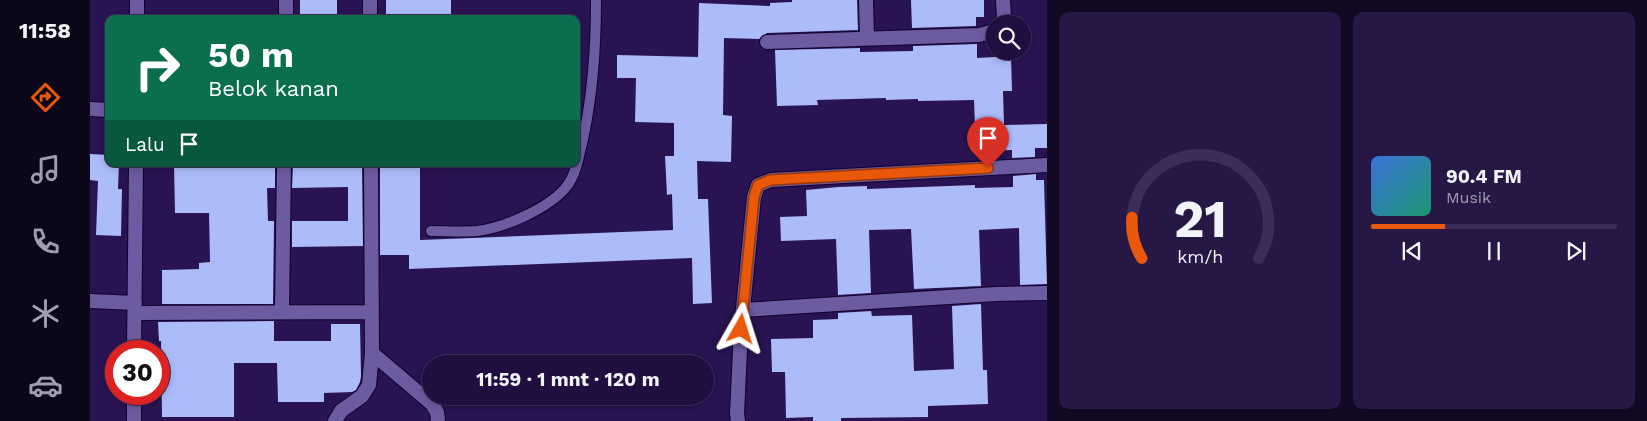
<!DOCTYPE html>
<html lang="id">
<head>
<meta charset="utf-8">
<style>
	body { margin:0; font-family:"Work Sans",sans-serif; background:#271745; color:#f1f3f6; height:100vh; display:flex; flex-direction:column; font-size:19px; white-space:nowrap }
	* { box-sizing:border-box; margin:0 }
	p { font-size:16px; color:#a19cb0 }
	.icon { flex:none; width:28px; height:28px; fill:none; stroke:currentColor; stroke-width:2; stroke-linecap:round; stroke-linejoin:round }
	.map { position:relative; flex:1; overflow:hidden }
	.drawer { display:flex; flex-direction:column; gap:12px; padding:12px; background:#110822; width:600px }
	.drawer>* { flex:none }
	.top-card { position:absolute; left:15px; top:15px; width:475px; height:152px; border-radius:10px; box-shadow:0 2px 8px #0003,0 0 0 1px #3c2e58; background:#0b6e4f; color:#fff; overflow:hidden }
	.controls { position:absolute; left:896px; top:15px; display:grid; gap:10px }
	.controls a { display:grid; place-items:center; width:45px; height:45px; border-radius:50%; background:#1f0e3e; box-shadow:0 2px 8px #0003,0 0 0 1px #3c2e58; font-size:25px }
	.speed { position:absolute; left:15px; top:340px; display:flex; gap:10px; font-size:25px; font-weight:700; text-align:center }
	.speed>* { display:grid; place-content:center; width:65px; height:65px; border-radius:50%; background:#1f0e3e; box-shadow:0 2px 8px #0003,0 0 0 1px #3c2e58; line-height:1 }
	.speed .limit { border:8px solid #d22; background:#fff; color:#111 }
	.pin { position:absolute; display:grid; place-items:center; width:42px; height:42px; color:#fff; margin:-51px -21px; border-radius:50% 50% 50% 0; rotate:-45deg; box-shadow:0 0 5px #0007 }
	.pin .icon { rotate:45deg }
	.me { position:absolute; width:55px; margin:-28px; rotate:6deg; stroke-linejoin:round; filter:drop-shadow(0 0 4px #0008) }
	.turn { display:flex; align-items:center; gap:18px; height:105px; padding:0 20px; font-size:22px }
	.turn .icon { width:65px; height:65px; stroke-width:2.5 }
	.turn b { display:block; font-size:35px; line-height:42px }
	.then { display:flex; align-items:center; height:48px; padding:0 20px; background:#0003; gap:10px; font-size:19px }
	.drawer .card { flex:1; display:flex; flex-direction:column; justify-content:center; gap:8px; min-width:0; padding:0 18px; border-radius:10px; background:#271745 }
	.drawer .dial { align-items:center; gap:0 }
	.dial svg { height:130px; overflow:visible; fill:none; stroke:#3c2e58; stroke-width:7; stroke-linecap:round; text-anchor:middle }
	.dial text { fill:#f1f3f6; stroke:none }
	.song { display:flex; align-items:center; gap:15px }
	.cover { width:60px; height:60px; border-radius:8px; background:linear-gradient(135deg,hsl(220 70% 55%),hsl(160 70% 35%)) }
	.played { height:5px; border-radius:2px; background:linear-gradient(90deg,#ea580c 30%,#3c2e58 30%) }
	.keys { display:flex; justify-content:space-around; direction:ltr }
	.drawer .tiles { flex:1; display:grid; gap:12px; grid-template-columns:repeat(2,1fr) }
	.trip { position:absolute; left:332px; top:355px; width:292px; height:50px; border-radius:25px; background:#1f0e3e; box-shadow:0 2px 8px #0003,0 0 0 1px #3c2e58; font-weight:700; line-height:50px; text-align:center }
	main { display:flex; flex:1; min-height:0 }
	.tabs { display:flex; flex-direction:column; width:90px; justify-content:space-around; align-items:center; background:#0c0619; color:#a19cb0 }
	.tabs .icon { width:35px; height:35px }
	.tabs .current { color:#ea580c }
	.tabs b { font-size:22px; color:#f1f3f6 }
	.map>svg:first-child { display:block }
	.building { fill:#acbbfa }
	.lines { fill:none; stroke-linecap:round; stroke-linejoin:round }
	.service-casing { stroke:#12012e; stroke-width:12 }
	.minor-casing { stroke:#12012e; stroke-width:16 }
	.service { stroke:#6c5ba0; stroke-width:10 }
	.minor { stroke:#6c5ba0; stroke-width:14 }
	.route-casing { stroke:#983908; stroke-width:12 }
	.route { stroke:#ea580c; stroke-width:9 }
</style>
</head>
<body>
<main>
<nav class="tabs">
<b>11:58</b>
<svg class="icon current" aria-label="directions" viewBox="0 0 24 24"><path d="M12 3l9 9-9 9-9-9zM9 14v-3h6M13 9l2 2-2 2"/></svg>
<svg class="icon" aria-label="music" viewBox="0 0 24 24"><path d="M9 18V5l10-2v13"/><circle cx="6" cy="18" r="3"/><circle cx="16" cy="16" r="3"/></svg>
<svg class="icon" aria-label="phone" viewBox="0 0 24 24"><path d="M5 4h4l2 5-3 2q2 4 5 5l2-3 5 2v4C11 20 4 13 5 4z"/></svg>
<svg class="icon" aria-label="climate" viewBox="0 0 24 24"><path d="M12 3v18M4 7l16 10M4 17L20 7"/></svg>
<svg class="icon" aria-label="car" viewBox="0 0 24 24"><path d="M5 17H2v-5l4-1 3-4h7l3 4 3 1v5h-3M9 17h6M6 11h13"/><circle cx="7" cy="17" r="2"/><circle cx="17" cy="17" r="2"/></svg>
</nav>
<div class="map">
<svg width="957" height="421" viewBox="0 0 957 421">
	<rect width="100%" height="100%" fill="#291352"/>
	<path class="building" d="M210 0H247V19H210Z
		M296 0H361V19H296Z
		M702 0H767L768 30 677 33 669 39 634 38 633 115 642 116 641 162 607 161 608 199H618L622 303 603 304 602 258 319 269V255H290V164H330V240L583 230 582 194 577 195 575 156H584V123L545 122 546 78H527V55L608 57 609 3 680 6V3L702 2Z
		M821 0H894V17H886V26L822 28Z
		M887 44V58L921 56 922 91H913L914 125 957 124V148H945V157L922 158V150L886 151 884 100 828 101V99L796 100V98L727 100 728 105 687 106 685 50 770 48V52L823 51V46Z
		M0 154 19 155V164H29L28 189H32L31 236 6 235 8 181 0 180Z
		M84 164H185V188H177L178 221H184L183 304H72V270L109 269V263L120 262 119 213H85Z
		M203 164H272L273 246 202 247V221H258V187L202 188Z
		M946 174V180H954L957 284 930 285 929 228 889 230 891 286 824 289 821 229 779 230 781 293 748 295 746 239 691 241 690 217 717 216 716 190 748 187 777 186V189L885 185V188L923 187V176Z
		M891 304 893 370H897L898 404 838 406V417L751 418V421H723V417L696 418 695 372H682L681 339 723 338V320L748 319V313L781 311 782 316 822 315 824 371 864 369 862 306Z
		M184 321V341H241V324H270L271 376 270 382 266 390 262 392 234 393V402H188L187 363H144V417H72L71 341H69L68 322Z"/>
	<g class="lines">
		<g class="service-casing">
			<path id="service" d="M341 231C356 231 372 232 387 231 414 228 460 208 477 186 487 172 489 155 493 139 503 93 506 47 506 0"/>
		</g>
		<g class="minor-casing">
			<path id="minor" d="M280 0V19
				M776 0 777 38
				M47 19V0
				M196 19V0
				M912 24 914 17 913 0
				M677 42 889 35 905 31
				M0 109 19 110
				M0 301 45 303
				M653 310 906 294 957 293
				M192 311 194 164
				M45 313 282 312
				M44 351 46 164
				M282 353 342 404 347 412 348 421
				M44 421V394
				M245 421 251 411 272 396 279 385 282 353 281 164
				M648 421 647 414 651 329 664 197 668 185 681 180 957 165"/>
		</g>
		<use href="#service" class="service"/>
		<use href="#minor" class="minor"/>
	</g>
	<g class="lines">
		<g class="route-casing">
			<path id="route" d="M651 329 664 197 668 185 680 180 898 168"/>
		</g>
		<use href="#route" class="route"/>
	</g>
</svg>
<div class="controls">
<a><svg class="icon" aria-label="search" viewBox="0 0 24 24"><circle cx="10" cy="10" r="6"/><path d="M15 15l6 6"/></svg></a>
</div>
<div class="speed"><div class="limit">30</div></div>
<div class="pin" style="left:898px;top:168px;background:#d93025"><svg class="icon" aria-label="arrive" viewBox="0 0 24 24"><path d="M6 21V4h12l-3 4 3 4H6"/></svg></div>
<svg class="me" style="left:651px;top:329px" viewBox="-20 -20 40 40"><path d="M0-17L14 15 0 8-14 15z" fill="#ea580c" stroke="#fff" stroke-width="4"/></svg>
<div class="trip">11:59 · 1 mnt · 120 m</div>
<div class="top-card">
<div class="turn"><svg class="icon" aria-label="right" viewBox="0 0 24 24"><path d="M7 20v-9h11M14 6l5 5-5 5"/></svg><div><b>50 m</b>Belok kanan</div></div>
<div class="then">Lalu<svg class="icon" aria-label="arrive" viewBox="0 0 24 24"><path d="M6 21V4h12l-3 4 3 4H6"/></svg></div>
</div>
</div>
<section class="drawer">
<div class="tiles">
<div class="card dial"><svg viewBox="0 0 100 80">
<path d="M14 69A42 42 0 1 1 86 69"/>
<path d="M14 69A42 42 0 0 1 8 44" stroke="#ea580c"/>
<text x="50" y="56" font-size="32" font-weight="700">21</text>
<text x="50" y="72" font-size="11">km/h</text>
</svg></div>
<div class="card">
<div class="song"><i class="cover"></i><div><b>90.4 FM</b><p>Musik</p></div></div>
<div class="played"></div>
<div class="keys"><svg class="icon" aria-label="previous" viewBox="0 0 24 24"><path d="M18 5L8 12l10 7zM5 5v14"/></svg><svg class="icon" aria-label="pause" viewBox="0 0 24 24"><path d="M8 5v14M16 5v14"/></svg><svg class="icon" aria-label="next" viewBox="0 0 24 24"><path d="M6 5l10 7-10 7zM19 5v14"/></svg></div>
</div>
</div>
</section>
</main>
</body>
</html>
